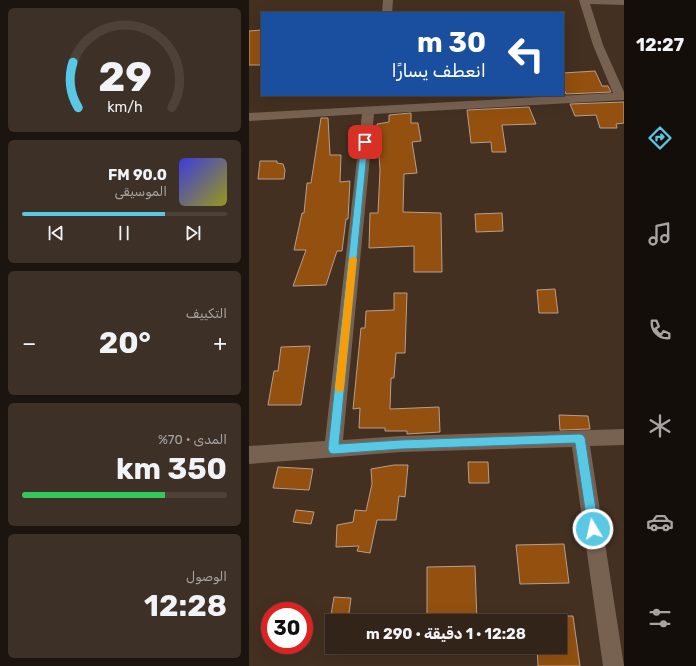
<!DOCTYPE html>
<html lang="ar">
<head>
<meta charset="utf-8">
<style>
	body { margin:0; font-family:Rubik,"Noto Naskh Arabic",sans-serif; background:#3d3026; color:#f1f3f6; direction:rtl; height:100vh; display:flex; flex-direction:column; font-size:15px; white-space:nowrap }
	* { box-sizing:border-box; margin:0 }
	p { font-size:13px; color:#a8a4a2 }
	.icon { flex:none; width:22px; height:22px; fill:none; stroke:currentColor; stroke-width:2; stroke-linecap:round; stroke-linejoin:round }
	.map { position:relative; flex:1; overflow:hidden; direction:ltr }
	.sheet { display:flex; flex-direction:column; gap:8px; padding:8px; background:#1c140e; width:249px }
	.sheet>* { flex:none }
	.banner { position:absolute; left:12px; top:12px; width:303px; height:84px; border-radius:0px; box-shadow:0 4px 16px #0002,0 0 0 1px #4d4138; direction:rtl; background:#1a4fa0; color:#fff; overflow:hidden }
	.speed { position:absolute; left:12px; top:602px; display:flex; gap:8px; font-size:20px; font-weight:700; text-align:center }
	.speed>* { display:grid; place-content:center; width:52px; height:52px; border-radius:50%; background:#322419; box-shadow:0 4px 16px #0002,0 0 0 1px #4d4138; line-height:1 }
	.speed .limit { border:6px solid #d22; background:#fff; color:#111 }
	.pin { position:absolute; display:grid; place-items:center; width:34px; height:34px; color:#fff; margin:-17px; border-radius:8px; box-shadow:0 2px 6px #0006 }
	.me { position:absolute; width:44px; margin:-22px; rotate:351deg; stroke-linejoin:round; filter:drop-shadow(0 0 3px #0008) }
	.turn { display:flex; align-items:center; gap:14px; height:84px; padding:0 12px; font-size:18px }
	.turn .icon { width:52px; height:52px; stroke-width:2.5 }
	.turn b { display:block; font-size:28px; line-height:34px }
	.big { font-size:30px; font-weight:700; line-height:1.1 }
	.sheet .widget { flex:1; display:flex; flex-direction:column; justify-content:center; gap:6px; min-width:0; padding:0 14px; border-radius:6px; background:#3d3026 }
	.sheet .dial { align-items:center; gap:0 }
	.dial svg { height:104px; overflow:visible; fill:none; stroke:#4d4138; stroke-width:7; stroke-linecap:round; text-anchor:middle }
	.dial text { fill:#f1f3f6; stroke:none }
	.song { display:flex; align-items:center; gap:12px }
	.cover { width:48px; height:48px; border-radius:6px; background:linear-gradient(135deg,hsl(240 70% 55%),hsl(60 70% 35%)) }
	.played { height:4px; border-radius:2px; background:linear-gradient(90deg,#59c8e5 70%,#4d4138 70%) }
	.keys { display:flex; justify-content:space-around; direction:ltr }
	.heat { display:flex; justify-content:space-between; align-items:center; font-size:22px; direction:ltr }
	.charge { height:6px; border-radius:3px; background:linear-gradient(90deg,#34c759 70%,#4d4138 0) }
	.trip { position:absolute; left:76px; top:614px; width:242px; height:40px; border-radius:0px; background:#322419; box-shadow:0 4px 16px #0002,0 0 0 1px #4d4138; font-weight:700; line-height:40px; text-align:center; direction:rtl }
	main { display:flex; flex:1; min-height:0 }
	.menu { display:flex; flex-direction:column; width:72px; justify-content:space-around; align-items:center; background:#140e0a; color:#a8a4a2 }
	.menu .icon { width:28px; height:28px }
	.menu .selected { color:#59c8e5 }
	.menu b { font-size:18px; color:#f1f3f6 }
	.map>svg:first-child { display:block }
	.building { fill:#93500f; stroke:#b79f8e }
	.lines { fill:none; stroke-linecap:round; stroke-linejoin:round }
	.minor { fill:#776252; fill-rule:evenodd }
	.route { fill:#59c8e5; stroke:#3a8295 }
	.slow { fill:#f59e0b }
</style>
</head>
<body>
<main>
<nav class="menu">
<b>12:27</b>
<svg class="icon selected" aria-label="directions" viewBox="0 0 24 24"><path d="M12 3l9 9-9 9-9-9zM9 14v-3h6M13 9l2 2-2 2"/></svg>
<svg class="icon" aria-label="music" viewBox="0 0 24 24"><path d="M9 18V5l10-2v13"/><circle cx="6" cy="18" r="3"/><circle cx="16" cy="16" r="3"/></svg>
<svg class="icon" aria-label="phone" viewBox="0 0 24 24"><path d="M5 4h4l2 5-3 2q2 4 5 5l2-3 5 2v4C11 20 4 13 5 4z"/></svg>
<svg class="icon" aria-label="climate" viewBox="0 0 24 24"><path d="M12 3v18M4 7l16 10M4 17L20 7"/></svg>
<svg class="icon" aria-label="car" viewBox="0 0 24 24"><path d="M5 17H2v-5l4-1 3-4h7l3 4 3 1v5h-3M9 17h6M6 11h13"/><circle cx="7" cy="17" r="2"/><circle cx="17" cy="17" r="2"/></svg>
<svg class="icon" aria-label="filters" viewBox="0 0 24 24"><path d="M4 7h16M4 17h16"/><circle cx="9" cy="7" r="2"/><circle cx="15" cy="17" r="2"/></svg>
</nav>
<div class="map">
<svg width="375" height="666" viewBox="0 0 375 666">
	<rect width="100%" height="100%" fill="#433021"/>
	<path class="building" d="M13 30V65H0V31Z
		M346 71 353 86H359L362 92 317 94 314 87V73Z
		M375 102V123L367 124 368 128H351L347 115 326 116 321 104Z
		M280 107 287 124 253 125 257 152H243L242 142 222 143 218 110Z
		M162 113V123H169L172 141 163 142 168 173 155 174 154 212 192 213 193 272H165V246L120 248 121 213H129L131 170 128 124 140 122V115Z
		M72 118H79L81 155H92L91 182 101 181 99 219H97L93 251H88L77 285 44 286 57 250H45L53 213H55L58 183H62Z
		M11 161H28V163L34 164 36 170 35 179H9Z
		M253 213 254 231 227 232 226 214Z
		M306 289 309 313H290L288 290Z
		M145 293H158L156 353H147L145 378H142L141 409 190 407 191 432 158 434V431H136V428H110L111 408 104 409 112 328H116L117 311 145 310Z
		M61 346 52 405H19L25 371H29L32 347Z
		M310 415 339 416 341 429 311 430Z
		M219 462H239L240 483H220Z
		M145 465H159L156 497 150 496 147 520H128L121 553 108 551 110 546 87 547 88 525 104 522 106 510 117 511 123 484 122 469Z
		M29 467 64 469 60 490 24 488Z
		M47 510 65 512 62 524 44 522Z
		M315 544 320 583 271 584 267 545Z
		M226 566 228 621H178V567Z
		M85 597 102 598 99 621H81Z
		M311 616H324L331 666H289L288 647H311Z"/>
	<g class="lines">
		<path class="minor" d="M134 0H144L143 13H133Z
			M330 0H375V5L341 4 354 45 375 92V100L125 114 94 440 152 436 375 429V445L341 446 375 666H354L323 447 152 452 0 464V446L76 441 113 114 0 121V113L364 93 344 45Z"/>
	</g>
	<path class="route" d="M116 139 119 142 90 444 152 440 331 434 334 435 336 438 350 529 348 533 344 535 340 533 339 529 326 443 152 449 84 454 81 453 79 449 112 142Z"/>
	<path class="slow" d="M104 256 108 259 95 388 94 391 91 392 87 391 86 388 100 259Z"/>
</svg>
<div class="speed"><div class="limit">30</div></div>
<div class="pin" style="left:116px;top:142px;background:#d93025"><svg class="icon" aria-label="arrive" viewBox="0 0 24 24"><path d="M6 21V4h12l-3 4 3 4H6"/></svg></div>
<svg class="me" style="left:344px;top:529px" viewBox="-20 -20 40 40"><circle r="17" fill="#59c8e5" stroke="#fff" stroke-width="3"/><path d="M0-11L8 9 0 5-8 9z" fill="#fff"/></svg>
<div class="trip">12:28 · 1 دقيقة · 290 m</div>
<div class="banner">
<div class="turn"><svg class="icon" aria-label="left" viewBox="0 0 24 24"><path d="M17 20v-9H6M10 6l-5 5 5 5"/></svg><div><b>30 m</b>انعطف يسارًا</div></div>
</div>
</div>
<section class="sheet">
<div class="widget dial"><svg viewBox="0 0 100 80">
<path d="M14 69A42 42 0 1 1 86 69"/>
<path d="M14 69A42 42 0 0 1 10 34" stroke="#59c8e5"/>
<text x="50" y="56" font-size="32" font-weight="700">29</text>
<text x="50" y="72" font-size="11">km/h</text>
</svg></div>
<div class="widget">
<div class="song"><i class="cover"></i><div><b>90.0 FM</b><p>الموسيقى</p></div></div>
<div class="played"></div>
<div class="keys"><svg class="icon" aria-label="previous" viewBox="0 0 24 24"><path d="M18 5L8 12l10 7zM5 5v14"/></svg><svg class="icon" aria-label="pause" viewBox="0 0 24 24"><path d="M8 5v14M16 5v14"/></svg><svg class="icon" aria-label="next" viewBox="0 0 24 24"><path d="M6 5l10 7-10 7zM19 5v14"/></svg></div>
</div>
<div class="widget"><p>التكييف</p>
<div class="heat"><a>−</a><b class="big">20°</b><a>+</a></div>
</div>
<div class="widget"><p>المدى · 70%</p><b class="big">350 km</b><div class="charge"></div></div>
<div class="widget"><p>الوصول</p><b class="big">12:28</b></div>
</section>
</main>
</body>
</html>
